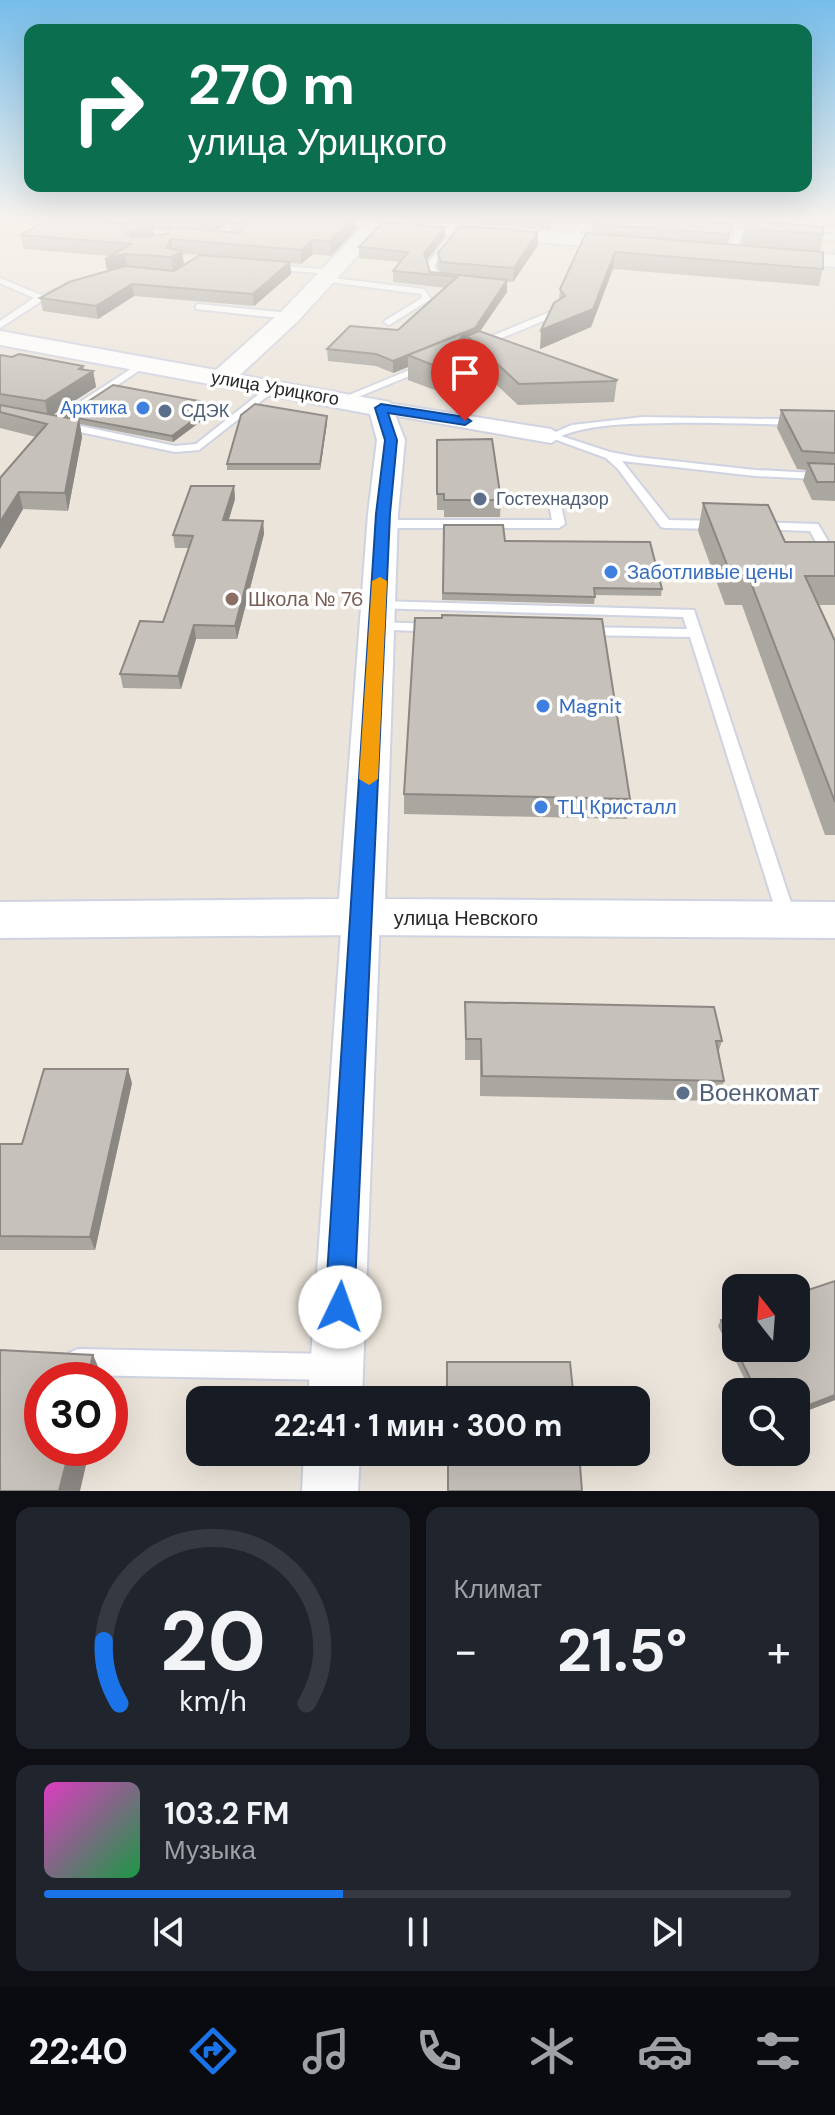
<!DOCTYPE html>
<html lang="ru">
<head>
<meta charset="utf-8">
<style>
	body { margin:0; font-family:"DM Sans",sans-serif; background:#20242c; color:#f1f3f6; height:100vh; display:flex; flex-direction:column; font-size:30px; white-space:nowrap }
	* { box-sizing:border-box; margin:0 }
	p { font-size:26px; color:#9ea1a6 }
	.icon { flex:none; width:44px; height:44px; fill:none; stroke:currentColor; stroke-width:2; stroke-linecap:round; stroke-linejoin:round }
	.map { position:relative; height:1491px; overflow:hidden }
	.sheet { display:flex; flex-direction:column; gap:16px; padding:16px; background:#0d0f14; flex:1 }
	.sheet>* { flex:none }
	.guide { position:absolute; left:24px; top:24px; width:788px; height:168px; border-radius:16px; box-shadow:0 8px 32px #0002; background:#0b6e4f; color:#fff; overflow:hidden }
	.needle { width:52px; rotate:343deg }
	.fabs { position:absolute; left:722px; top:1274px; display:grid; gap:16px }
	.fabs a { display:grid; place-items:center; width:88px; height:88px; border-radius:16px; background:#171b24; box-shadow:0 8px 32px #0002; font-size:40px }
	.speed { position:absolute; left:24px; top:1362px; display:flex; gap:16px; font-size:40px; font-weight:700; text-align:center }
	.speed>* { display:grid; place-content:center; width:104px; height:104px; border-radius:50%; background:#171b24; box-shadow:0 8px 32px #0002; line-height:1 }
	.speed .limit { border:12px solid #d22; background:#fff; color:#111 }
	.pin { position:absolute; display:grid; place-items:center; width:68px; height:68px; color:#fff; margin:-82px -34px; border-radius:50% 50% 50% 0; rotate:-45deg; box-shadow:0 0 8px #0007 }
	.pin .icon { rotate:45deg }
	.me { position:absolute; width:88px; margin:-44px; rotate:3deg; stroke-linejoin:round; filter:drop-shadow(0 0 6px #0008) }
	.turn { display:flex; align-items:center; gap:28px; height:168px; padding:0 32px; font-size:36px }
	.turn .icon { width:104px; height:104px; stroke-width:2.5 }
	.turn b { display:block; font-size:56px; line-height:68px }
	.big { font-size:60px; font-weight:700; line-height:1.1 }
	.sheet .card { flex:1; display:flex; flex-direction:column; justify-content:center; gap:12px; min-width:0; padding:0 28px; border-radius:16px; background:#20242c }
	.sheet .dial { align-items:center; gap:0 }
	.dial svg { height:208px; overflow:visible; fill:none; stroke:#363941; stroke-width:7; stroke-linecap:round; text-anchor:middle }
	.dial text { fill:#f1f3f6; stroke:none }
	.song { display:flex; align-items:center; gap:24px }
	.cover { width:96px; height:96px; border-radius:12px; background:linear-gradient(135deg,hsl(310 70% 55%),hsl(140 70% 35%)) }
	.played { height:8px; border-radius:4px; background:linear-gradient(90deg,#1a73e8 40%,#363941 40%) }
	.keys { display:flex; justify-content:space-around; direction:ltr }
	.heat { display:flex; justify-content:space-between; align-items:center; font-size:44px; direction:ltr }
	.sheet .tiles { flex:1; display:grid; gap:16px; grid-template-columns:1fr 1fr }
	.card:last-child { grid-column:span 2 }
	.trip { position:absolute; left:186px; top:1386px; width:464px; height:80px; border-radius:16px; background:#171b24; box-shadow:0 8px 32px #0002; font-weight:700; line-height:80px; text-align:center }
	.tab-bar { display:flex; height:128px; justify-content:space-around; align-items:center; background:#090b0e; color:#9ea1a6 }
	.tab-bar .icon { width:56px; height:56px }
	.tab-bar .selected { color:#1a73e8 }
	.tab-bar b { font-size:36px; color:#f1f3f6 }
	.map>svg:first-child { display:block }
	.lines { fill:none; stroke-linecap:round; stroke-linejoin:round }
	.service-casing { stroke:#cfd2e1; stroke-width:4 }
	.minor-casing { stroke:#cfd2e1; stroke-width:4 }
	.tertiary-casing { stroke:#cfd2e1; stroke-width:4 }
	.service { fill:#fff; fill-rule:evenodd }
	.minor { fill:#fff; fill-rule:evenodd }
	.tertiary { fill:#fff; fill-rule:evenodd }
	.wall { fill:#aaa6a0; fill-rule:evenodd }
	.shaded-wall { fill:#8b8782 }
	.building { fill:#c6c1ba; stroke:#8b8782; stroke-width:2 }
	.route { fill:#1a73e8; stroke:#114b97; stroke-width:2 }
	.slow { fill:#f59e0b }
	.shop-dot { fill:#3f7fe0; stroke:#fff; stroke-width:3 }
	.service-dot { fill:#5c6f8a; stroke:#fff; stroke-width:3 }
	.education-dot { fill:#8d6e63; stroke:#fff; stroke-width:3 }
	.labels { text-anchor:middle; stroke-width:7; stroke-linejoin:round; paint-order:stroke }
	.far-street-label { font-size:18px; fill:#282828; stroke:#fff }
	.far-shop-label { font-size:18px; fill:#366cbe; stroke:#fff; text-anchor:end }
	.far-service-label { font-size:18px; fill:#4e5e75; stroke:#fff; text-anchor:start }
	.shop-label { font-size:20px; fill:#366cbe; stroke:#fff; text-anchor:start }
	.education-label { font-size:20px; fill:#785e54; stroke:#fff; text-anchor:start }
	.street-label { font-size:20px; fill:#282828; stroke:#fff }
	.near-service-label { font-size:24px; fill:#4e5e75; stroke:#fff; text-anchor:start }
</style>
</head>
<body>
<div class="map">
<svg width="835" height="1491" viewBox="0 0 835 1491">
	<rect width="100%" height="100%" fill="#ebe4da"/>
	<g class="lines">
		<g class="service-casing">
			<path id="service" d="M581 219H589L575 241H569Z
				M799 226 835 228V240L798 238 801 234 830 235V232L802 230Z
				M736 229 766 233 762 235 742 234 735 252 728 254Z
				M447 238 454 240 434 266 439 278 448 281 444 284 433 282 426 266Z
				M271 265 331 270 335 272 331 274 268 269Z
				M325 277 424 289 431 299 389 325 384 322 386 320 422 298 421 294 322 281V277Z
				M0 278 41 295 65 287 69 290 43 300 0 328V321L34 298 0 283Z
				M199 304 290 313 294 316 290 319 196 309V305Z
				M557 309 561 312 560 314 346 402 337 400Z
				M143 361 146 362V366L62 422 175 446 196 444 269 386 278 388 199 450 175 452 61 428 48 423Z
				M643 417 835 420V426C779 425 722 422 666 423 632 424 594 423 561 436L610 452 637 457 755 470 835 474V480L755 476 622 461 669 520 722 521 728 525 722 529 665 528 661 527 618 469 606 458 546 436 572 425Z
				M554 496 560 500 565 524 559 528H382L376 524 382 520H552L548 500Z
				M757 522 818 524 835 553V568L828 564 810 531 753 529 751 526Z
				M379 601 694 610 797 921 795 926 788 928 781 926 779 921 690 637 581 635 574 631 581 627 687 629 683 617 374 608 372 605Z
				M377 622 434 624 441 628 434 632 372 629 370 626Z
				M78 1349 330 1354 339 1358 343 1367 339 1376 330 1380 78 1375 69 1371 65 1362 69 1353Z"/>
		</g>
		<g class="minor-casing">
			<path id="minor" d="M314 219H379L384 223 377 227 321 223Z
				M381 402 551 429 562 436 551 443 374 412 371 408Z
				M361 903 374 907 380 917 362 1400H308L342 917 348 907Z
				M304 1452H360L358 1491H302Z"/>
		</g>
		<g class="tertiary-casing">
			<path id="tertiary" d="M370 219 636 238 646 244 636 250 382 229 298 321 240 375 390 402 405 440 398 514 385 899 835 902V938L361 935 0 938V902L339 899 368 514 377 440 370 414 0 345V331L216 370 282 311Z
				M767 249 835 255V267L760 259 757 255Z"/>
		</g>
		<use href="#service" class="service"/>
		<use href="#minor" class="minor"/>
		<use href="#tertiary" class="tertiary"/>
	</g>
	<path class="wall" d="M48 219H233L216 231 231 232 230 222 234 219H356L357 229 331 256 313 254 301 264 290 263 291 274 254 306 134 296 98 319 43 311 40 298 107 271 105 259 109 256 24 249 21 235ZM153 230 167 231 168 233 154 235ZM182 254 200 255 184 265Z
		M418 219H555L548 230Z
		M714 223 731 233 727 244 592 233V224Z
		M445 227V237L426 261 430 272 440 273 437 266 438 253 538 232V245L513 282H507V292L480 331 617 380 614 402 518 405 466 356V343L463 344V357L440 392 408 380V367L393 373 376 366 328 361 327 349 398 330 446 288 393 282V271L400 262 359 258V247Z
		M744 229 823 234 820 251 741 245Z
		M586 233 823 269 819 286 613 269 591 327 540 349 559 299 560 289Z
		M0 355 93 371 96 387 52 415 67 418 66 416 216 410 173 442 80 424 82 437 68 511 23 509 0 549V478L36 437 0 428Z
		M781 410 835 411V501L812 500 803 481 806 470 797 469 777 428Z
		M327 422 320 470H227V464Z
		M437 440 501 500 500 517H444V510H437Z
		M234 486 235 499 228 520 263 521 264 534 237 639H196L181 689 123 688 120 674 163 622 189 548H175L173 535Z
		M703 503 785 542H835V605H819L835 641V835H825L742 605H725L698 531Z
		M444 525 505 541 662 589 661 596 595 595 594 604 442 600Z
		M442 618 630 799 627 819 404 814V794Z
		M465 1002 722 1041 718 1053 724 1081 718 1101 480 1096V1060H465Z
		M132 1083 95 1250H0V1144H22Z
		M835 1281V1400L796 1415V1392H751L718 1326 721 1320Z"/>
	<path class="shaded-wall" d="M209 219H233L219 230 207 234 205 220Z
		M352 219H356L357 229 331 256 330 241Z
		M548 219H555L548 230Z
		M153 226 154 240 131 245 125 232Z
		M445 227V237L424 264V253Z
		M538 232V245L513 282 514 268Z
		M171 239 173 253 166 248Z
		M312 240 313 254 301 264V250Z
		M182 251 184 265 173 272 171 257Z
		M615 252 613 269 591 327 540 349 541 330Z
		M125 254 127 268 108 273 105 259Z
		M290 262 291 274 254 306 253 294Z
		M507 280V292L474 340 467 336 466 343 463 344V357L440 392V368L408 355V367L393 373V361Z
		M132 284 134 296 98 319 96 306Z
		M83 366 85 376 93 371 96 387 48 418 45 401 79 369Z
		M215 404 216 410 173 442 172 436Z
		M327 416V422L320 470V464Z
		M79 420 82 437 68 511 65 493Z
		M234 486 235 499 225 533 223 520Z
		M19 492 23 509 0 549V522Z
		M263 521 264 534 237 639 235 626Z
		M194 625 196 639 181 689 178 676Z
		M128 1069 132 1083 95 1250 90 1237Z
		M93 1355 104 1380H87Z
		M835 1395V1400L796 1415V1410Z
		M70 1448H90L80 1491H59Z"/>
	<path class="building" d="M48 219H68L153 226 125 232 132 238 166 234 169 231 167 227 240 233 246 224 230 222 234 219H352L330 241 312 240 301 250 171 239 166 248 182 251 171 257 125 254 105 259 131 244 21 235Z
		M595 219H714V223L733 224 729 234 592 224Z
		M747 220 823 227V234L744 229Z
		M383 222 445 227 424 253 430 272 507 280 475 328 393 361 376 354 327 349 350 326 398 330 457 277 393 271 408 252 359 247Z
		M460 226 538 232 514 268 441 262 438 253Z
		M586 233 823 252V269L615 252 593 309 541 330 554 303 565 296 560 289Z
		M200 255 290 262 253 294 132 284 96 306 40 298 69 282 125 266 174 271Z
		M479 331 617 380 616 381 519 384 467 336Z
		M464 333 440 368 408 355Z
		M19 354 83 366 79 369 93 371 45 401 0 394V355L12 357Z
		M113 385 215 404 172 436 66 416Z
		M255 404 327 416 320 464H227L241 415Z
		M0 405 79 420 65 493 19 492 0 522V478L47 424 0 412Z
		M781 410 835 411V453L802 451Z
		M492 439 501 500H444V494H437V440Z
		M808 463 835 464V482H817Z
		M191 486H234L223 520 263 521 235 626 194 625 178 676 120 674 140 621 163 622 193 536 173 535Z
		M703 503 768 505 785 542H835V576H805L835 641V802L748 575H731Z
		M444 525H503L505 541 650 542 662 589 594 588 595 597 443 593Z
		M442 615 602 619 630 799 404 794 415 618H442Z
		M465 1002 714 1007 722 1041H716L724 1081 482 1076 481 1039H466Z
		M44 1069H128L90 1237 0 1236V1144H22Z
		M835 1281V1395L796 1410V1392H757L721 1320 736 1315V1348H796V1294Z
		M0 1350 93 1355 87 1380H42V1448H70L59 1491H0Z
		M447 1362H570L574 1400H447Z
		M448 1452H579L582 1491H448Z"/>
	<linearGradient id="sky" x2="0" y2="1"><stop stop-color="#76bdea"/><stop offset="0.51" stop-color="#f6f3ee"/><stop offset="1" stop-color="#f6f3ee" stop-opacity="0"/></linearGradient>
	<rect width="835" height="428" fill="url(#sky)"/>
	<path class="route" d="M381 404 465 417 471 421 465 425 388 413 397 440 390 514 354 1307 350 1317 340 1322 330 1317 325 1307 376 514 385 440 375 408Z"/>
	<path class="slow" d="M380 577 387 581 378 779 369 785 359 779 372 581Z"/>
	<g class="shop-dot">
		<circle cx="143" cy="408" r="8"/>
		<circle cx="611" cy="572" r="8"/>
		<circle cx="543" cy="706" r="8"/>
		<circle cx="541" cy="807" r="8"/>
	</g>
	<g class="service-dot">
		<circle cx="165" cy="411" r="8"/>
		<circle cx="480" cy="499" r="8"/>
		<circle cx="683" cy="1093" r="8"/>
	</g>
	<circle class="education-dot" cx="232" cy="599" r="8"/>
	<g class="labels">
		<g class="far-street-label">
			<text transform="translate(275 388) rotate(10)" y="6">улица Урицкого</text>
		</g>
		<g class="far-shop-label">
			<text x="127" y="414">Арктика</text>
		</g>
		<g class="far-service-label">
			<text x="181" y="417">СДЭК</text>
			<text x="496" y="505">Гостехнадзор</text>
		</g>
		<g class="shop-label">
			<text x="627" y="579">Заботливые цены</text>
			<text x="559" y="713">Magnit</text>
			<text x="557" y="814">ТЦ Кристалл</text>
		</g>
		<g class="education-label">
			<text x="248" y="606">Школа № 76</text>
		</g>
		<g class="street-label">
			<text x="466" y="925">улица Невского</text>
		</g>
		<g class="near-service-label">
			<text x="699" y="1101">Военкомат</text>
		</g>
	</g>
</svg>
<div class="fabs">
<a><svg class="needle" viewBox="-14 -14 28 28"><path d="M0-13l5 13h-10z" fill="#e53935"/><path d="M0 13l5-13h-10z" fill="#9ea1a6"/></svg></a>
<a><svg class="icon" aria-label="search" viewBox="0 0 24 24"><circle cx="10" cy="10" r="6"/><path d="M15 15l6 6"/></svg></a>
</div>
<div class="speed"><div class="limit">30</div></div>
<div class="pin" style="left:465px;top:421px;background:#d93025"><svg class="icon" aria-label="arrive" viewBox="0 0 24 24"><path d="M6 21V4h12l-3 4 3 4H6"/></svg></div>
<svg class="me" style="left:340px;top:1307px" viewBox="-20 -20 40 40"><circle r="19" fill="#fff"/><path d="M0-13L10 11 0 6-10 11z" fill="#1a73e8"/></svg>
<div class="trip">22:41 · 1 мин · 300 m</div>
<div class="guide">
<div class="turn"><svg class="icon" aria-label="right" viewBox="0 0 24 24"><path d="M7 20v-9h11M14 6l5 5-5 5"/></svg><div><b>270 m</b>улица Урицкого</div></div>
</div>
</div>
<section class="sheet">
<div class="tiles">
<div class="card dial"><svg viewBox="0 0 100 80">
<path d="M14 69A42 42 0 1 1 86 69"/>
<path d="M14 69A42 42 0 0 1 8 45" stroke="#1a73e8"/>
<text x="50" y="56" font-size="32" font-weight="700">20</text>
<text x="50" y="72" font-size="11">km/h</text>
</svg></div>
<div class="card"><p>Климат</p>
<div class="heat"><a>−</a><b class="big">21.5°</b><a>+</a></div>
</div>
<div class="card">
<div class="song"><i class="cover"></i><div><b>103.2 FM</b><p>Музыка</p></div></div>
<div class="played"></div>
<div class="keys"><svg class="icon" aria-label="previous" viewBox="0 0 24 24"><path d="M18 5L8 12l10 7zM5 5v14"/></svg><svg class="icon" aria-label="pause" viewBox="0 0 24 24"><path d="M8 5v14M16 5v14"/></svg><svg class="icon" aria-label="next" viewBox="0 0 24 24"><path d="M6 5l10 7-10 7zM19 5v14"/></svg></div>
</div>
</div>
</section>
<nav class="tab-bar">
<b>22:40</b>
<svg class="icon selected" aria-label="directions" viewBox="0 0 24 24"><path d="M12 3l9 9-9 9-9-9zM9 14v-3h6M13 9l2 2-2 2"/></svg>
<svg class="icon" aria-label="music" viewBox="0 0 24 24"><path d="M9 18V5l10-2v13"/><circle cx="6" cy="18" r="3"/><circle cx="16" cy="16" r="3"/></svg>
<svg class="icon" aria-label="phone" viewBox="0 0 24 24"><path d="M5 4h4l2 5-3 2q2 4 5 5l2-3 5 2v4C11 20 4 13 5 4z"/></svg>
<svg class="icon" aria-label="climate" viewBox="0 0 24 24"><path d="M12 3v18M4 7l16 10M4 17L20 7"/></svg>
<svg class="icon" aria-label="car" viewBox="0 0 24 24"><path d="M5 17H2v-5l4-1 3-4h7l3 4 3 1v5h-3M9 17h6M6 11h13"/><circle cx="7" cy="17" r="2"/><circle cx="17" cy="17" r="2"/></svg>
<svg class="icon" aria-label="filters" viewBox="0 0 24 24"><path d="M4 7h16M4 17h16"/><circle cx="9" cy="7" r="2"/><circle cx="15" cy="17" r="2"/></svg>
</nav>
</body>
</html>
